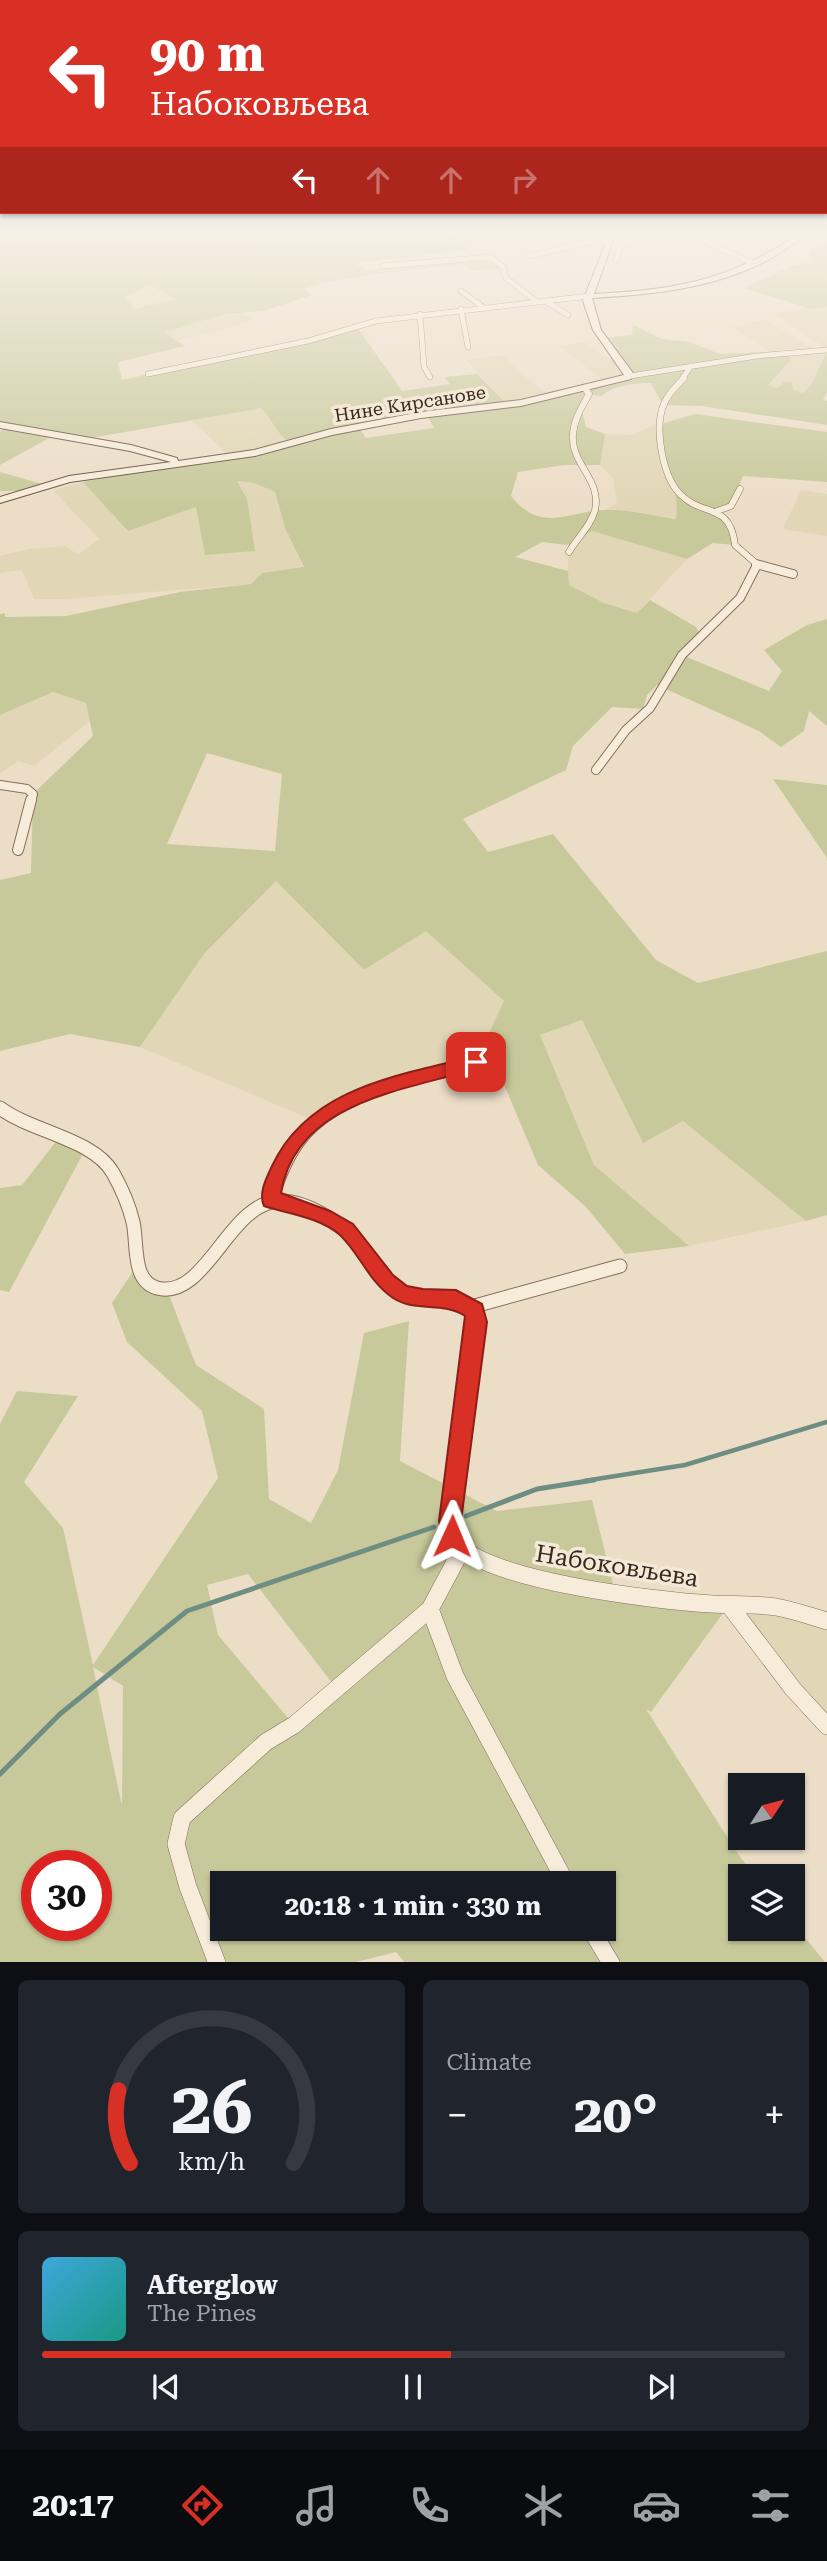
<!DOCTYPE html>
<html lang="en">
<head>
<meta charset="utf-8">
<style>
	body { margin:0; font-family:"Roboto Serif",serif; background:#20242c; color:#f1f3f6; height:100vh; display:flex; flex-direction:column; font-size:26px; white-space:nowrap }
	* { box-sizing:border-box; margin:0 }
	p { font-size:23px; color:#9ea1a6 }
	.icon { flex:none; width:38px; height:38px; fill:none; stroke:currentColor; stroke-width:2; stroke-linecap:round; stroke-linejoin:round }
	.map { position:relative; height:1962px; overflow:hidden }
	.drawer { display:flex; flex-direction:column; gap:18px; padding:18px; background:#0d0f14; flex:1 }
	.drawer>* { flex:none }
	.guide { position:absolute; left:0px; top:0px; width:828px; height:214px; box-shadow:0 2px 5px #0004; background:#d93025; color:#fff; overflow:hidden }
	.needle { width:46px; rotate:54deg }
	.controls { position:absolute; left:728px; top:1773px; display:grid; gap:14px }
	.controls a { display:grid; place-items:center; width:77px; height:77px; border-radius:0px; background:#171b24; box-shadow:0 2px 5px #0004; font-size:35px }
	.speed { position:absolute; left:21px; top:1850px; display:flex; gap:14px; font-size:35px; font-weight:700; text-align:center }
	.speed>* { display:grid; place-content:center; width:91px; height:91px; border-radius:50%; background:#171b24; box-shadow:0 2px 5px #0004; line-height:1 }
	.speed .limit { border:10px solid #d22; background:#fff; color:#111 }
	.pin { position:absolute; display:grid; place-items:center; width:60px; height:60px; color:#fff; margin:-30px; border-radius:14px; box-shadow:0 4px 10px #0006 }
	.me { position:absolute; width:77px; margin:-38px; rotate:1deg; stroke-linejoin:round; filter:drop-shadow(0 0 5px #0008) }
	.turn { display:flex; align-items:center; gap:24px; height:147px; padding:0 35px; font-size:32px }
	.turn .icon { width:91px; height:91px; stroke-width:2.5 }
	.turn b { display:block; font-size:49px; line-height:60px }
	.lanes { display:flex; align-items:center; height:66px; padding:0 35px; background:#0003; justify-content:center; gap:35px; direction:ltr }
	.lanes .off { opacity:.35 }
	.big { font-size:52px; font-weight:700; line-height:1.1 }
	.drawer .widget { flex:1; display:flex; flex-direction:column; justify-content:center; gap:10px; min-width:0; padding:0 24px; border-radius:10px; background:#20242c }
	.drawer .dial { align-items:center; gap:0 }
	.dial svg { height:182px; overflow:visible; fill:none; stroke:#363941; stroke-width:7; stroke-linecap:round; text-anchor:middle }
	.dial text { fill:#f1f3f6; stroke:none }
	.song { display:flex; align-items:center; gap:21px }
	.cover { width:84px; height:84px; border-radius:10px; background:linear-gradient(135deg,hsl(200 70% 55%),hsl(170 70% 35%)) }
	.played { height:7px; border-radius:4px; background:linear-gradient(90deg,#d93025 55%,#363941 55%) }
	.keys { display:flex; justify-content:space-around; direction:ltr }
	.heat { display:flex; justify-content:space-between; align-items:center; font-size:38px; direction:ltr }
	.drawer .tiles { flex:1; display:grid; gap:18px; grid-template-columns:1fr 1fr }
	.widget:last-child { grid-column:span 2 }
	.trip { position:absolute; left:210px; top:1871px; width:406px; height:70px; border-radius:0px; background:#171b24; box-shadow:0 2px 5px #0004; font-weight:700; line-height:70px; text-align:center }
	.tab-bar { display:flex; height:112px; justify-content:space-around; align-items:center; background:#090b0e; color:#9ea1a6 }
	.tab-bar .icon { width:49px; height:49px }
	.tab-bar .current { color:#d93025 }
	.tab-bar b { font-size:32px; color:#f1f3f6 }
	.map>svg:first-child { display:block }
	.farmland { fill:#e1d6b5 }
	.green { fill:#c8c99b; fill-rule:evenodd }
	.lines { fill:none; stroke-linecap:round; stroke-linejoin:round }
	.stream-far1 { stroke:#6f8e83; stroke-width:4.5 }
	.stream { stroke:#6f8e83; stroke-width:5 }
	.street-far5-casing { stroke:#866f5d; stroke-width:6 }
	.street-far4-casing { stroke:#866f5d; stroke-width:7 }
	.street-far3-casing { stroke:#866f5d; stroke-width:10 }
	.street-far2-casing { stroke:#866f5d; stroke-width:12 }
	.street-far1-casing { stroke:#866f5d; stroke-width:15 }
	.street-casing { stroke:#866f5d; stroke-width:18 }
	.secondary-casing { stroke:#685140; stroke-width:2 }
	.street-far5 { stroke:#f7ecda; stroke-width:5 }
	.street-far4 { stroke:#f7ecda; stroke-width:6 }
	.street-far3 { stroke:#f7ecda; stroke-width:8 }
	.street-far2 { stroke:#f7ecda; stroke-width:10 }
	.street-far1 { stroke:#f7ecda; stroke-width:13 }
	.street { stroke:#f7ecda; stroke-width:17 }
	.secondary { fill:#f7ecda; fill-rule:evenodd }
	.route { fill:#d93025; stroke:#8d1f18; stroke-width:2 }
	.labels { text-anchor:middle; stroke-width:7; stroke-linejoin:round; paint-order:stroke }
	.far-street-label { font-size:18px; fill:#372920; stroke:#f4e8d6 }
	.near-street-label { font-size:24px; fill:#372920; stroke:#f4e8d6 }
</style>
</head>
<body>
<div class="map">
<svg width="827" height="1963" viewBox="0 0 827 1963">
	<rect width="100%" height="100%" fill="#ecddc7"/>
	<path class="farmland" d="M150 284 177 299 134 309 123 297Z
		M827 307V349L773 313Z
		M242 313 255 320 178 341 163 332 226 314Z
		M765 319 812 348 769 351 733 327Z
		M585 342 605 357 617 359 630 376 606 383 559 346Z
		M827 351 812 382 803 393 793 390 792 382 778 388 768 385 791 360 787 353Z
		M502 355 526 377 551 396 508 405 466 360Z
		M261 408 273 419 282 438 290 443 230 457 192 420Z
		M661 422 679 493 677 519 605 510 617 503 613 478 600 465 605 434 632 435Z
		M236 481 254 483 275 492 285 528 304 568 262 573 251 584 66 599H34L22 570 0 573V556L30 549 66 546 78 555 99 539 53 490 83 482 128 531 196 507 205 554 225 552Z
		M801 490 827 494V536L783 529Z
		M592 531 687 559 637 613 604 603 568 585V545Z
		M53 692 86 703 90 721 34 766 18 761 0 773V715Z
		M276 881 364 970 426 931 504 1001 478 1056 400 1077 338 1105 315 1121 140 1047 204 954Z
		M582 1020 643 1142 683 1121 806 1221 689 1246 594 1165 540 1035Z
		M729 1605 827 1621V1726Z"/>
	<path class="green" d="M0 232H456L440 238 478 232 492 233 464 250 354 263 366 270 477 259 500 266 498 269 472 271 463 264C409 271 355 273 303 289L312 295 263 311 226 314 164 332 185 346 118 362 122 380 357 327 402 391 450 384 444 377 477 374 508 405 630 377 602 338 632 335 633 325 662 339 689 342 720 354 827 349 787 353 791 360 768 385 778 388 784 382H792L793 390 803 393 812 383 827 351V392L823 400 827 401V425L702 406 663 405 651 383C634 383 615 385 601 396L589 394 581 407 586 427 605 434 600 465H564L518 472 511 496C542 535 570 510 606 510 629 509 654 516 676 519 681 484 658 458 661 424L695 414 827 432V482L743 476 731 506 718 512 735 528V545L713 543 687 559 592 531 568 545 542 542 515 557 568 571 569 585 604 603 637 613 650 600 696 627 700 635 682 655 769 691 782 671 764 650 807 625 827 619V726L809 711 804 731 781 747 759 731 657 685 647 695 643 709 612 707 573 746 566 770 463 819 488 852 553 834 656 960 698 983 827 951V1215L806 1221 683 1121 643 1143 582 1020 540 1035 594 1165 689 1246 625 1254 586 1207 538 1165 500 1075 478 1056 504 1001 426 931 364 970 276 881 204 954 140 1047 70 1034 0 1051V880L31 873 33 794 93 736 86 703 53 692 0 715V614L5 613V617L66 616 180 592 251 584 262 573 304 567 285 528 275 492 254 483 237 481 247 499 255 551 205 555 196 507 128 531 83 482 289 442C277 435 272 418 261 408L85 439 51 437 0 465V432L6 427 0 425ZM150 285 176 299 135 309 124 297ZM427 415 434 428 366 438 359 428ZM207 753 282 774 275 851 167 844Z
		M827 242V307L811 309 743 288 792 266 813 262 810 257 812 248Z
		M0 472 42 484 43 485 25 491H0Z
		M773 779 827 785V858Z
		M58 1139 85 1150 9 1292 0 1290V1188L22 1185Z
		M138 1264 145 1281 167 1290 196 1365 264 1409 269 1499 311 1523 338 1470 364 1333 409 1321 400 1461 497 1511 592 1500 615 1592 729 1605 651 1712 646 1709 738 1854 755 1876H740V1928H793V1923L825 1962 405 1963 396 1952 352 1963 0 1962V1424L17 1391 78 1396 24 1482 63 1528 93 1665 218 1478 202 1411 127 1342 112 1303ZM248 1574 336 1688 294 1725 218 1635 207 1585ZM93 1667 123 1686 122 1803 121 1802ZM37 1866H96V1925H37ZM222 1883H604V1928H222Z"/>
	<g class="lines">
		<path class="stream-far1" d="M584 1481 685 1465 827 1422"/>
		<path class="stream" d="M466 1516 537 1489 594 1480
			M0 1774 60 1714 187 1611 434 1527"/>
		<g class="street-far5-casing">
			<path id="street-far5" d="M556 232 610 241
				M685 232 754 264
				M805 232 827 236
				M508 237 522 232
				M529 256 598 240
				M616 261 620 247 626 241 678 232
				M383 266 490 257 503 267 506 278 537 302
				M461 291 483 307
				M545 301 568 315
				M461 309 468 347
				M420 314 424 367 430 377
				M148 374 308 341 376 321 589 296
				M630 376 757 356 827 350
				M682 379 691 366"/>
		</g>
		<g class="street-far4-casing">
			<path id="street-far4" d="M684 378C677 386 668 393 664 404 654 427 662 474 679 493 702 518 730 501 735 545L759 566
				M717 511 731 506 740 489
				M569 552C577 538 591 526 595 510 602 479 570 464 573 434 574 419 582 407 589 394L585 388"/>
		</g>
		<g class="street-far3-casing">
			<path id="street-far3" d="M756 564 793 574
				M596 770 626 730 650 708 682 655 740 598 757 565
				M0 785 27 789 33 794 31 802"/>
		</g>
		<g class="street-far2-casing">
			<path id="street-far2" d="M18 850 31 800
				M348 1101 379 1089 476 1062"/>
		</g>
		<g class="street-far1-casing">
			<path id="street-far1" d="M0 1108C32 1132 94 1139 113 1173 122 1189 129 1205 133 1222 138 1242 131 1281 157 1288 206 1301 229 1201 280 1201 311 1201 348 1228 365 1251 375 1265 383 1283 399 1292 419 1302 444 1295 466 1304L477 1322 455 1481
				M271 1200C286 1151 304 1122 352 1100
				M471 1307 620 1266"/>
		</g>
		<g class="street-casing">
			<path id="street" d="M456 1480C453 1496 445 1522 453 1538 476 1581 662 1601 712 1604 733 1605 755 1604 776 1607 793 1610 810 1616 827 1621
				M729 1605 793 1689 827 1726
				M430 1609 455 1676 566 1883
				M590 1928 611 1963
				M217 1963 188 1887 176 1844 182 1818 266 1742 294 1725 430 1609 462 1549"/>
		</g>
		<g class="secondary-casing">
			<path id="secondary" d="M610 232H616L594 294C676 290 732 280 802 232L807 233C748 285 667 294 592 298L601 330 633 373 631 379 521 406 421 418 332 435 255 456 70 482 0 503V497L69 476 171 462 130 451 0 428V422L131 445 177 458 178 461 254 450 331 429 421 412 521 400 624 375 593 330 583 301Z"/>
		</g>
		<use href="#street-far5" class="street-far5"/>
		<use href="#street-far4" class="street-far4"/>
		<use href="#street-far3" class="street-far3"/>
		<use href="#street-far2" class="street-far2"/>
		<use href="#street-far1" class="street-far1"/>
		<use href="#street" class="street"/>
		<use href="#secondary" class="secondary"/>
	</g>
	<linearGradient id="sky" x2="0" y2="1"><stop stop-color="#8eb9d4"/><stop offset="0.46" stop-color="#f6f0e6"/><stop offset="1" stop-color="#f6f0e6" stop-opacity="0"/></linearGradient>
	<rect width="827" height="506" fill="url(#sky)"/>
	<path class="route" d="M476 1056 485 1062 482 1067C410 1090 296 1099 281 1193L330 1211 353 1224 393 1275 407 1286 423 1289 456 1290 482 1304 487 1322 461 1521 464 1536 460 1544 452 1548 444 1544 439 1521 465 1316C443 1301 416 1313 393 1298 369 1282 360 1254 340 1235 319 1217 289 1214 264 1206 258 1193 267 1177 272 1166 309 1087 400 1075 476 1056Z"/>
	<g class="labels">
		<g class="far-street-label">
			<text transform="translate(410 404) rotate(-9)" y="6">Нине Кирсанове</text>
		</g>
		<g class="near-street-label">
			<text transform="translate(617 1566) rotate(9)" y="8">Набоковљева</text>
		</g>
	</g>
</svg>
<div class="controls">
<a><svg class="needle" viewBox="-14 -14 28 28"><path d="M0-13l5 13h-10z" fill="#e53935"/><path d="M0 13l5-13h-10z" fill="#9ea1a6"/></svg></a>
<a><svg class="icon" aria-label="layers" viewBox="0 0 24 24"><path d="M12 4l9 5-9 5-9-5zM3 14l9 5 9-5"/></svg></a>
</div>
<div class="speed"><div class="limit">30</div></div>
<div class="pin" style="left:476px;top:1062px;background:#d93025"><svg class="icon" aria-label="arrive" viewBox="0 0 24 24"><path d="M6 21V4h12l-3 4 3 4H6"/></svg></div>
<svg class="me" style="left:452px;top:1536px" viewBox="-20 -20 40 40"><path d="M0-17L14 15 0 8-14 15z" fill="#d93025" stroke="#fff" stroke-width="4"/></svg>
<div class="trip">20:18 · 1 min · 330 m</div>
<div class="guide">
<div class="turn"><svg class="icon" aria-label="left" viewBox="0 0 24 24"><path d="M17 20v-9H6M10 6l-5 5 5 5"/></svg><div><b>90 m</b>Набоковљева</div></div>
<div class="lanes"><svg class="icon" aria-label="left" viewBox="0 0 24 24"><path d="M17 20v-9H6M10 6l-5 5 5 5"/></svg><svg class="icon off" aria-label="ahead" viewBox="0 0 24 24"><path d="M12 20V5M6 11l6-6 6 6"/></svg><svg class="icon off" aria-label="ahead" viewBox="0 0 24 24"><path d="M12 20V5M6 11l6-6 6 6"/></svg><svg class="icon off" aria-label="right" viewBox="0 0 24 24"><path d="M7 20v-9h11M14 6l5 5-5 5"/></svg></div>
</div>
</div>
<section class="drawer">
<div class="tiles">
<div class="widget dial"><svg viewBox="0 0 100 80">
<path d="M14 69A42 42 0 1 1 86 69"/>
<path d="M14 69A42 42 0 0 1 9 37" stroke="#d93025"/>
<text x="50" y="56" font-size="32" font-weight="700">26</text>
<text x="50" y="72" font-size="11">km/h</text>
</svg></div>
<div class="widget"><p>Climate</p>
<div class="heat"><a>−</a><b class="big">20°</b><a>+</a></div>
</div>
<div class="widget">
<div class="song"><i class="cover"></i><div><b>Afterglow</b><p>The Pines</p></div></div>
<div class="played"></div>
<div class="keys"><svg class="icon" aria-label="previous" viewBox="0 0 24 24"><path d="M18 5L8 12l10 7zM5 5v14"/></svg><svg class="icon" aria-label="pause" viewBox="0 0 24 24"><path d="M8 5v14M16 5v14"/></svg><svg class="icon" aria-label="next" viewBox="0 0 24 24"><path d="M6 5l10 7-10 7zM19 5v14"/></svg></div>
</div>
</div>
</section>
<nav class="tab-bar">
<b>20:17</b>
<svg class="icon current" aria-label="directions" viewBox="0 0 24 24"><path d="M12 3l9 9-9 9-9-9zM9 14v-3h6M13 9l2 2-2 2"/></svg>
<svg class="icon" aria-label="music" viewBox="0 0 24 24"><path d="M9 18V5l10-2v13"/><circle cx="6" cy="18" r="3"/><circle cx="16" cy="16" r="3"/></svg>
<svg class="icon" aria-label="phone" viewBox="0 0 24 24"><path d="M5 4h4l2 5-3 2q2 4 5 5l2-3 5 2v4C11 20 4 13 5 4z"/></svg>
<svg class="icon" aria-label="climate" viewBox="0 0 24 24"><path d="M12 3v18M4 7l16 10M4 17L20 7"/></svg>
<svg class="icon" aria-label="car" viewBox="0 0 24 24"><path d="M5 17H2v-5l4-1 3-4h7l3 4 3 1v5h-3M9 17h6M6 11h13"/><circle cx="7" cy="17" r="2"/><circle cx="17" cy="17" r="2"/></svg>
<svg class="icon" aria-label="filters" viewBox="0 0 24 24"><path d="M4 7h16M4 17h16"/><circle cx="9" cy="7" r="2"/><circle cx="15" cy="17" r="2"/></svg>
</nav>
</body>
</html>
